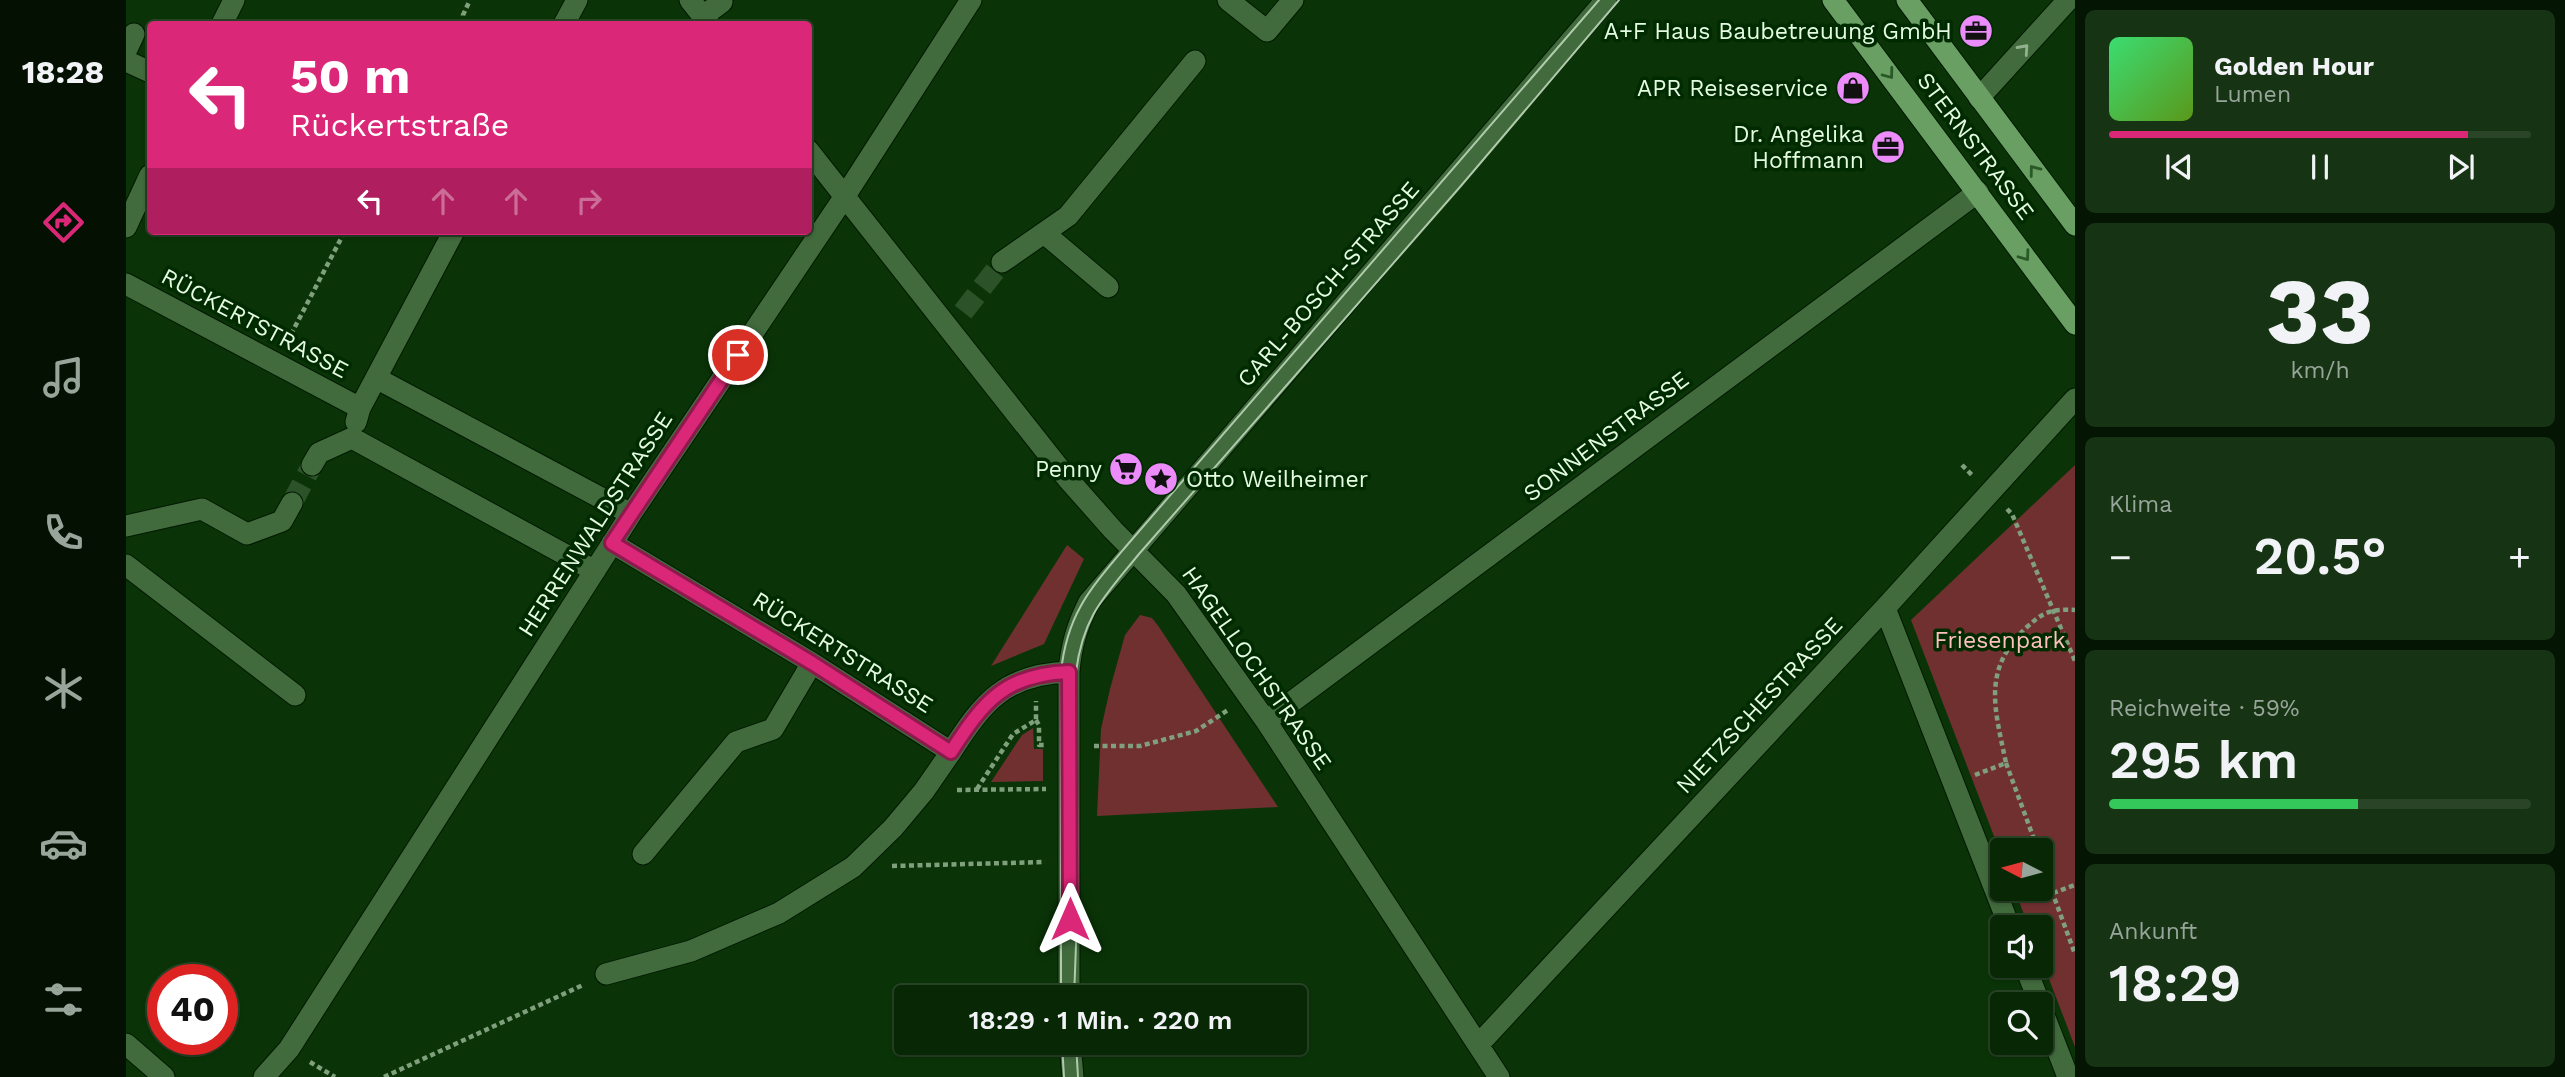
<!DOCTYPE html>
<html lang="de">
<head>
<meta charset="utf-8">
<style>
	body { margin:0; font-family:"Work Sans",sans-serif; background:#163313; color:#f1f3f6; height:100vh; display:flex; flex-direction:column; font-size:26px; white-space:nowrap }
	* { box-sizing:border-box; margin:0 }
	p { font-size:23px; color:#98a59a }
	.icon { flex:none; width:38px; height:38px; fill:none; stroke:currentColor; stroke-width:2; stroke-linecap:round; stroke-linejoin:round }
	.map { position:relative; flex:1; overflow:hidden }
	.side { display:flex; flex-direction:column; gap:10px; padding:10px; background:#041503; width:490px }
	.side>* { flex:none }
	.hud { position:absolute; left:21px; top:21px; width:665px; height:214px; border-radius:7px; box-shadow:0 2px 5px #0004,0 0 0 2px #294427; background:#db2777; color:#fff; overflow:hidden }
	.needle { width:46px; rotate:276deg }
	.buttons { position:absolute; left:1864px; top:838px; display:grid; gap:14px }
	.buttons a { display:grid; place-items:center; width:63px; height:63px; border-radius:7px; background:#082705; box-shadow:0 2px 5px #0004,0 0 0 2px #294427; font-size:35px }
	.speed { position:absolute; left:21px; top:964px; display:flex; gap:14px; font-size:35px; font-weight:700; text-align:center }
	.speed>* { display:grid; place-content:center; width:91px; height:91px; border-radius:50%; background:#082705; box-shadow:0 2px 5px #0004,0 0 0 2px #294427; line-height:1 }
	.speed .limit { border:10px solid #d22; background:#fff; color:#111 }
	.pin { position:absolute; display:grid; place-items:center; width:60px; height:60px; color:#fff; margin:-30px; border:4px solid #fff; border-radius:50%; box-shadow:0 2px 7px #0007 }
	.me { position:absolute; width:77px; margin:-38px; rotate:0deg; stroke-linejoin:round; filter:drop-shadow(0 0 5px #0008) }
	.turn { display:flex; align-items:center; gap:24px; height:147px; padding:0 28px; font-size:32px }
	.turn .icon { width:91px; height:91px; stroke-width:2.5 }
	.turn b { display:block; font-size:49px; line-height:60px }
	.lanes { display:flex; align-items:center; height:66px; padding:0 28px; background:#0003; justify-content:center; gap:35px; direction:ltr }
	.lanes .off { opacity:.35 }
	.big { font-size:52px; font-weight:600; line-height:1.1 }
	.side .widget { flex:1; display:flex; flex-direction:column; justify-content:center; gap:10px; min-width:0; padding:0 24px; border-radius:10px; background:#163313 }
	.side .dial { align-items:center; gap:0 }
	.dial b { font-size:91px; line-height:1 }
	.song { display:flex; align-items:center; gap:21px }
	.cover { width:84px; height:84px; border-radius:10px; background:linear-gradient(135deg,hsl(140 70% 55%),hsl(90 70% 35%)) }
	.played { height:7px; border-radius:4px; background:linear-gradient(90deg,#db2777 85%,#294427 85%) }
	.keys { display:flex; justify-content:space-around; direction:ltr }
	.heat { display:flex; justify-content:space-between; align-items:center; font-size:38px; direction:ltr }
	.charge { height:10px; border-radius:5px; background:linear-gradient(90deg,#34c759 59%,#294427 0) }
	.trip { position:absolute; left:768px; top:985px; width:413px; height:70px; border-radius:7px; background:#082705; box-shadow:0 2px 5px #0004,0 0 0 2px #294427; font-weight:600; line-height:70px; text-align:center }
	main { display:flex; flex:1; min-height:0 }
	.tabs { display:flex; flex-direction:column; width:126px; justify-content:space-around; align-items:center; background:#031002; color:#98a59a }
	.tabs .icon { width:49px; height:49px }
	.tabs .selected { color:#db2777 }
	.tabs b { font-size:32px; color:#f1f3f6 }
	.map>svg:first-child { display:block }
	.green { fill:#703030 }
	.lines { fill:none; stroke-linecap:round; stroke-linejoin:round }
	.minor-tunnel { stroke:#2b5228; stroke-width:21; stroke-dasharray:21 10; stroke-linecap:butt }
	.minor-casing { stroke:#001900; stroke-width:23 }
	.major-casing { stroke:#001900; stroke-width:23 }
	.path { stroke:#80a07d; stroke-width:4.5; stroke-dasharray:5 3.5; stroke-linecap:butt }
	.minor { stroke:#416a3d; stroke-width:21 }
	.major { stroke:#699f63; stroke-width:21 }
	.tram { stroke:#afcbac; stroke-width:2 }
	.oneway { stroke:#92b28f }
	.oneway2 { stroke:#2a5928 }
	.route-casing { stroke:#8e194d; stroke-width:18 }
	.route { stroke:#db2777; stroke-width:12 }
	.labels { text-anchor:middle; stroke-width:7; stroke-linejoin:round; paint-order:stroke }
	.poi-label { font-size:23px; fill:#e4fbe1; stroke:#002a00; text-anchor:end }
	.street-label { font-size:23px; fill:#e4fbe1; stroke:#002a00 }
	.park-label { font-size:23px; fill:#ffc1be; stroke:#002a00 }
</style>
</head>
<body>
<main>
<nav class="tabs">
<b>18:28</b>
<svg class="icon selected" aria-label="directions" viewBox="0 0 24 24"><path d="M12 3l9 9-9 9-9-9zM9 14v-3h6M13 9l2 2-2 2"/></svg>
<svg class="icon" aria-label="music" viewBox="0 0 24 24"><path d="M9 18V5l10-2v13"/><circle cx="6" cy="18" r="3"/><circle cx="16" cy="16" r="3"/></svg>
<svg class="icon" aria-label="phone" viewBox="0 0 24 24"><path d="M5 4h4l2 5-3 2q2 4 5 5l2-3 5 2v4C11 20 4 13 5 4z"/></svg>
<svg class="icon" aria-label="climate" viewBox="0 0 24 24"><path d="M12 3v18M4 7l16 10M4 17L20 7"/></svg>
<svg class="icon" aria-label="car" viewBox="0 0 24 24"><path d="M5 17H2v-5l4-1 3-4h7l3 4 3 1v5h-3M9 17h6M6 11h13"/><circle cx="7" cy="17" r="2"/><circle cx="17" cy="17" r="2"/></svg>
<svg class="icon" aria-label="filters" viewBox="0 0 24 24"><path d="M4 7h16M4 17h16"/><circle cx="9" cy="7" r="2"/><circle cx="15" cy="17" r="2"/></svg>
</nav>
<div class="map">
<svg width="1949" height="1077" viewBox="0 0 1949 1077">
	<rect width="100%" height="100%" fill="#0a3407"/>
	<path class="green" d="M1949 465V1047L1915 958 1914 928 1903 927 1888 889H1914V850H1876V857L1785 620Z
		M941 545 958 559 918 644 865 666Z
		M1014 615 1026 618 1033 627 1152 807 971 816 975 729 984 689 999 635Z
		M907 728 908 749H917V781L865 782 896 735Z"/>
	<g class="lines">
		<path class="minor-tunnel" d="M837 312 876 262
			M166 503 186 465"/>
		<g class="minor-casing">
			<path id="minor" d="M564 0 583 24
				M1102 0 1141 31 1167 0
				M577 16 596 2
				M96 24 108 0
				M438 24 451 0
				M0 51 8 34
				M0 61 24 72
				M1853 98 1942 0
				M682 150 941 478 987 530 1050 594 1140 721 1373 1077
				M0 227 24 175
				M918 233 982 287
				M876 262 942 216 1069 61
				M0 284 234 408
				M250 378 505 514
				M230 422 234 408 328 231
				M226 438 469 571
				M186 465 193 453 226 438
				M0 526 76 509 121 534 156 521 166 503
				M486 543 686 663 825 752C857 702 879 674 943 672
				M0 565 169 695
				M1759 608 1884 928
				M1140 721 1852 192
				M517 854 610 742 647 729 686 663
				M1899 966 1914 1004
				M480 974 565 951 653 913 727 867 767 828 798 791 825 752
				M943 998V672C945 646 951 626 963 602L1480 0
				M1914 1005 1942 1077
				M944 1043 947 1077
				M0 1044 38 1077
				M1353 1044 1759 608 1949 399
				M138 1077 163 1049 505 514 719 196 845 0"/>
		</g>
		<g class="major-casing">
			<path id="major" d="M1707 0 1949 324
				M1781 0 1949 225"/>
		</g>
		<path class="path" d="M337 24V15L344 0
			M161 342 219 231
			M1836 465 1847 476
			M1881 509 1886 514 1949 661
			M910 720 913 725V745H919
			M968 746H1014L1070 731 1102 710
			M1880 763 1912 850
			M1849 775 1880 763C1869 709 1855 670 1901 627 1918 611 1926 609 1949 610
			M851 789 887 734 910 720V701
			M831 790 920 789
			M1914 859 1949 954
			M766 866 919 862
			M1927 893 1949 885
			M184 1062 209 1077
			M258 1077 457 985"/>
		<use href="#minor" class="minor"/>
		<use href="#major" class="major"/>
		<path class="tram" d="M935 998V672C941 613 965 588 1002 544L1473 0
			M948 998 952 891 950 672C957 616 978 597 1013 554L1334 187 1493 0
			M936 1043 938 1077
			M950 1043 952 1077"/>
	</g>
	<defs><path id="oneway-chevron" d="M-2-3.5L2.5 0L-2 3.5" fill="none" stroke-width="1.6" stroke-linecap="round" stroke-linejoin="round" transform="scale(1.75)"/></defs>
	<use class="oneway" href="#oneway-chevron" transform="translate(1898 49) rotate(-48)"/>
	<g class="oneway2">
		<use href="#oneway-chevron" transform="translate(1763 74) rotate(53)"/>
		<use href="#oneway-chevron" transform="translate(1908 170) rotate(-127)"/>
		<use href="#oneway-chevron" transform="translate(1899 256) rotate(54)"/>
	</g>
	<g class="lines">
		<g class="route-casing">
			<path id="route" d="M612 355 486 543 686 663 825 752C857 702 879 674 943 672L944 919"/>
		</g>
		<use href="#route" class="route"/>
	</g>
	<defs>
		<g id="office-disc" transform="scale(1.75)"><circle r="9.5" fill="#ec8cfb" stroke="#002a00"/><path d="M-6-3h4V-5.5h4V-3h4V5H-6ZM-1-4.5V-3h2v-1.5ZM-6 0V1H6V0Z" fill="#111"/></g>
		<g id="shop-disc" transform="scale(1.75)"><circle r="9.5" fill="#ec8cfb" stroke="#002a00"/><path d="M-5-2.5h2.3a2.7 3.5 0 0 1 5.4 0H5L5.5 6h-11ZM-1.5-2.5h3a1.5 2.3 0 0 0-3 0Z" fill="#111"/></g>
		<g id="supermarket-disc" transform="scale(1.75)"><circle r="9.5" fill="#ec8cfb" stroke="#002a00"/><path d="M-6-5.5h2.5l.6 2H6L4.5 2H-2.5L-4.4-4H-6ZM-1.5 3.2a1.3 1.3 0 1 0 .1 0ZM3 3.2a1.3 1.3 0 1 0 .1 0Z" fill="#111"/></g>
		<g id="sight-disc" transform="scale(1.75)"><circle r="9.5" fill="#ec8cfb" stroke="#002a00"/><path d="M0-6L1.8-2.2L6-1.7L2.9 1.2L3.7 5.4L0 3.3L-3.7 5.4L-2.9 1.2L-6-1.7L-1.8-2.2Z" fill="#111"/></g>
	</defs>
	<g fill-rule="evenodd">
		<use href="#office-disc" x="1850" y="31"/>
		<use href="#shop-disc" x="1727" y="88"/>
		<use href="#office-disc" x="1762" y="147"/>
		<use href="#supermarket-disc" x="1000" y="469"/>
		<use href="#sight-disc" x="1035" y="479"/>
	</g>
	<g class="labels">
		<g class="poi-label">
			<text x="1826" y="39">A+F Haus Baubetreuung GmbH</text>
			<text x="1702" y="96">APR Reiseservice</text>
			<text x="1738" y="142">Dr. Angelika<tspan x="1738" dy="26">Hoffmann</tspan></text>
			<text x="976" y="477">Penny</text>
			<text x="1060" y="487" text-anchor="start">Otto Weilheimer</text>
		</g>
		<g class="street-label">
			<text transform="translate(1850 146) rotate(53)" y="8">STERNSTRASSE</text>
			<text transform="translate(1202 284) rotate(-49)" y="8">CARL-BOSCH-STRASSE</text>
			<text transform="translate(129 323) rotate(28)" y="8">RÜCKERTSTRASSE</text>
			<text transform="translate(1480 436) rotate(-37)" y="8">SONNENSTRASSE</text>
			<text transform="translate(469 524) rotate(-57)" y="8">HERRENWALDSTRASSE</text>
			<text transform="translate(717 652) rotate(32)" y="8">RÜCKERTSTRASSE</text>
			<text transform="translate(1131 668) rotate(55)" y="8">HAGELLOCHSTRASSE</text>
			<text transform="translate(1633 705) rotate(-47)" y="8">NIETZSCHESTRASSE</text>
		</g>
		<g class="park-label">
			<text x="1874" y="648">Friesenpark</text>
		</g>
	</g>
</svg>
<div class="buttons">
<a><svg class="needle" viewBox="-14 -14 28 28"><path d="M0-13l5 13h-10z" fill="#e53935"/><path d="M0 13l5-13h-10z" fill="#98a59a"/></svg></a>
<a><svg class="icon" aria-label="sound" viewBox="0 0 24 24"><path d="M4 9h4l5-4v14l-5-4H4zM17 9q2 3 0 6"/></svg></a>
<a><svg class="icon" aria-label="search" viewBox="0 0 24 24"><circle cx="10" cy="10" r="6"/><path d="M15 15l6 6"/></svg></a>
</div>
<div class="speed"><div class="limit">40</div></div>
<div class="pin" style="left:612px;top:355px;background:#d93025"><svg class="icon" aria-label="arrive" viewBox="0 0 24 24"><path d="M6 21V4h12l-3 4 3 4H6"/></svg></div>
<svg class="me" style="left:944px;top:919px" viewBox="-20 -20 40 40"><path d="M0-17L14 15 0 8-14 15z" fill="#db2777" stroke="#fff" stroke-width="4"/></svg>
<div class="trip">18:29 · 1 Min. · 220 m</div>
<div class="hud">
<div class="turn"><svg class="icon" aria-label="left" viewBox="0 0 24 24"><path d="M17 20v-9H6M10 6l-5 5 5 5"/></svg><div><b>50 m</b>Rückertstraße</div></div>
<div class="lanes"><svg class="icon" aria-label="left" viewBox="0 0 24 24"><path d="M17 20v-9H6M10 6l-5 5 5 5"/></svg><svg class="icon off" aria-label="ahead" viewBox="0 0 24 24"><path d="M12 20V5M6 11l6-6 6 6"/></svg><svg class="icon off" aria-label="ahead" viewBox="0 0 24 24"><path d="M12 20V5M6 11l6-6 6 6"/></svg><svg class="icon off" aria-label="right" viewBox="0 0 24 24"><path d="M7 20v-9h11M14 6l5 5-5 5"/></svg></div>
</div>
</div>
<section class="side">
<div class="widget">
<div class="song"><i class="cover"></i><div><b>Golden Hour</b><p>Lumen</p></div></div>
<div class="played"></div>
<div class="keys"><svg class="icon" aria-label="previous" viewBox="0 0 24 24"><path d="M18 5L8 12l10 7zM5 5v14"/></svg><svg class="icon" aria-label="pause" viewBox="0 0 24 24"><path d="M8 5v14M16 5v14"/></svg><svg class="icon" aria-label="next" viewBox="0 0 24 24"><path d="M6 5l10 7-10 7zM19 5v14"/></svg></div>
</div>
<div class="widget dial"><b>33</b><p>km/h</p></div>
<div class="widget"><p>Klima</p>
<div class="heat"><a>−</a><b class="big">20.5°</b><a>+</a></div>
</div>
<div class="widget"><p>Reichweite · 59%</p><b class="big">295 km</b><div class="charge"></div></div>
<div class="widget"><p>Ankunft</p><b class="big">18:29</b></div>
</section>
</main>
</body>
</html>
